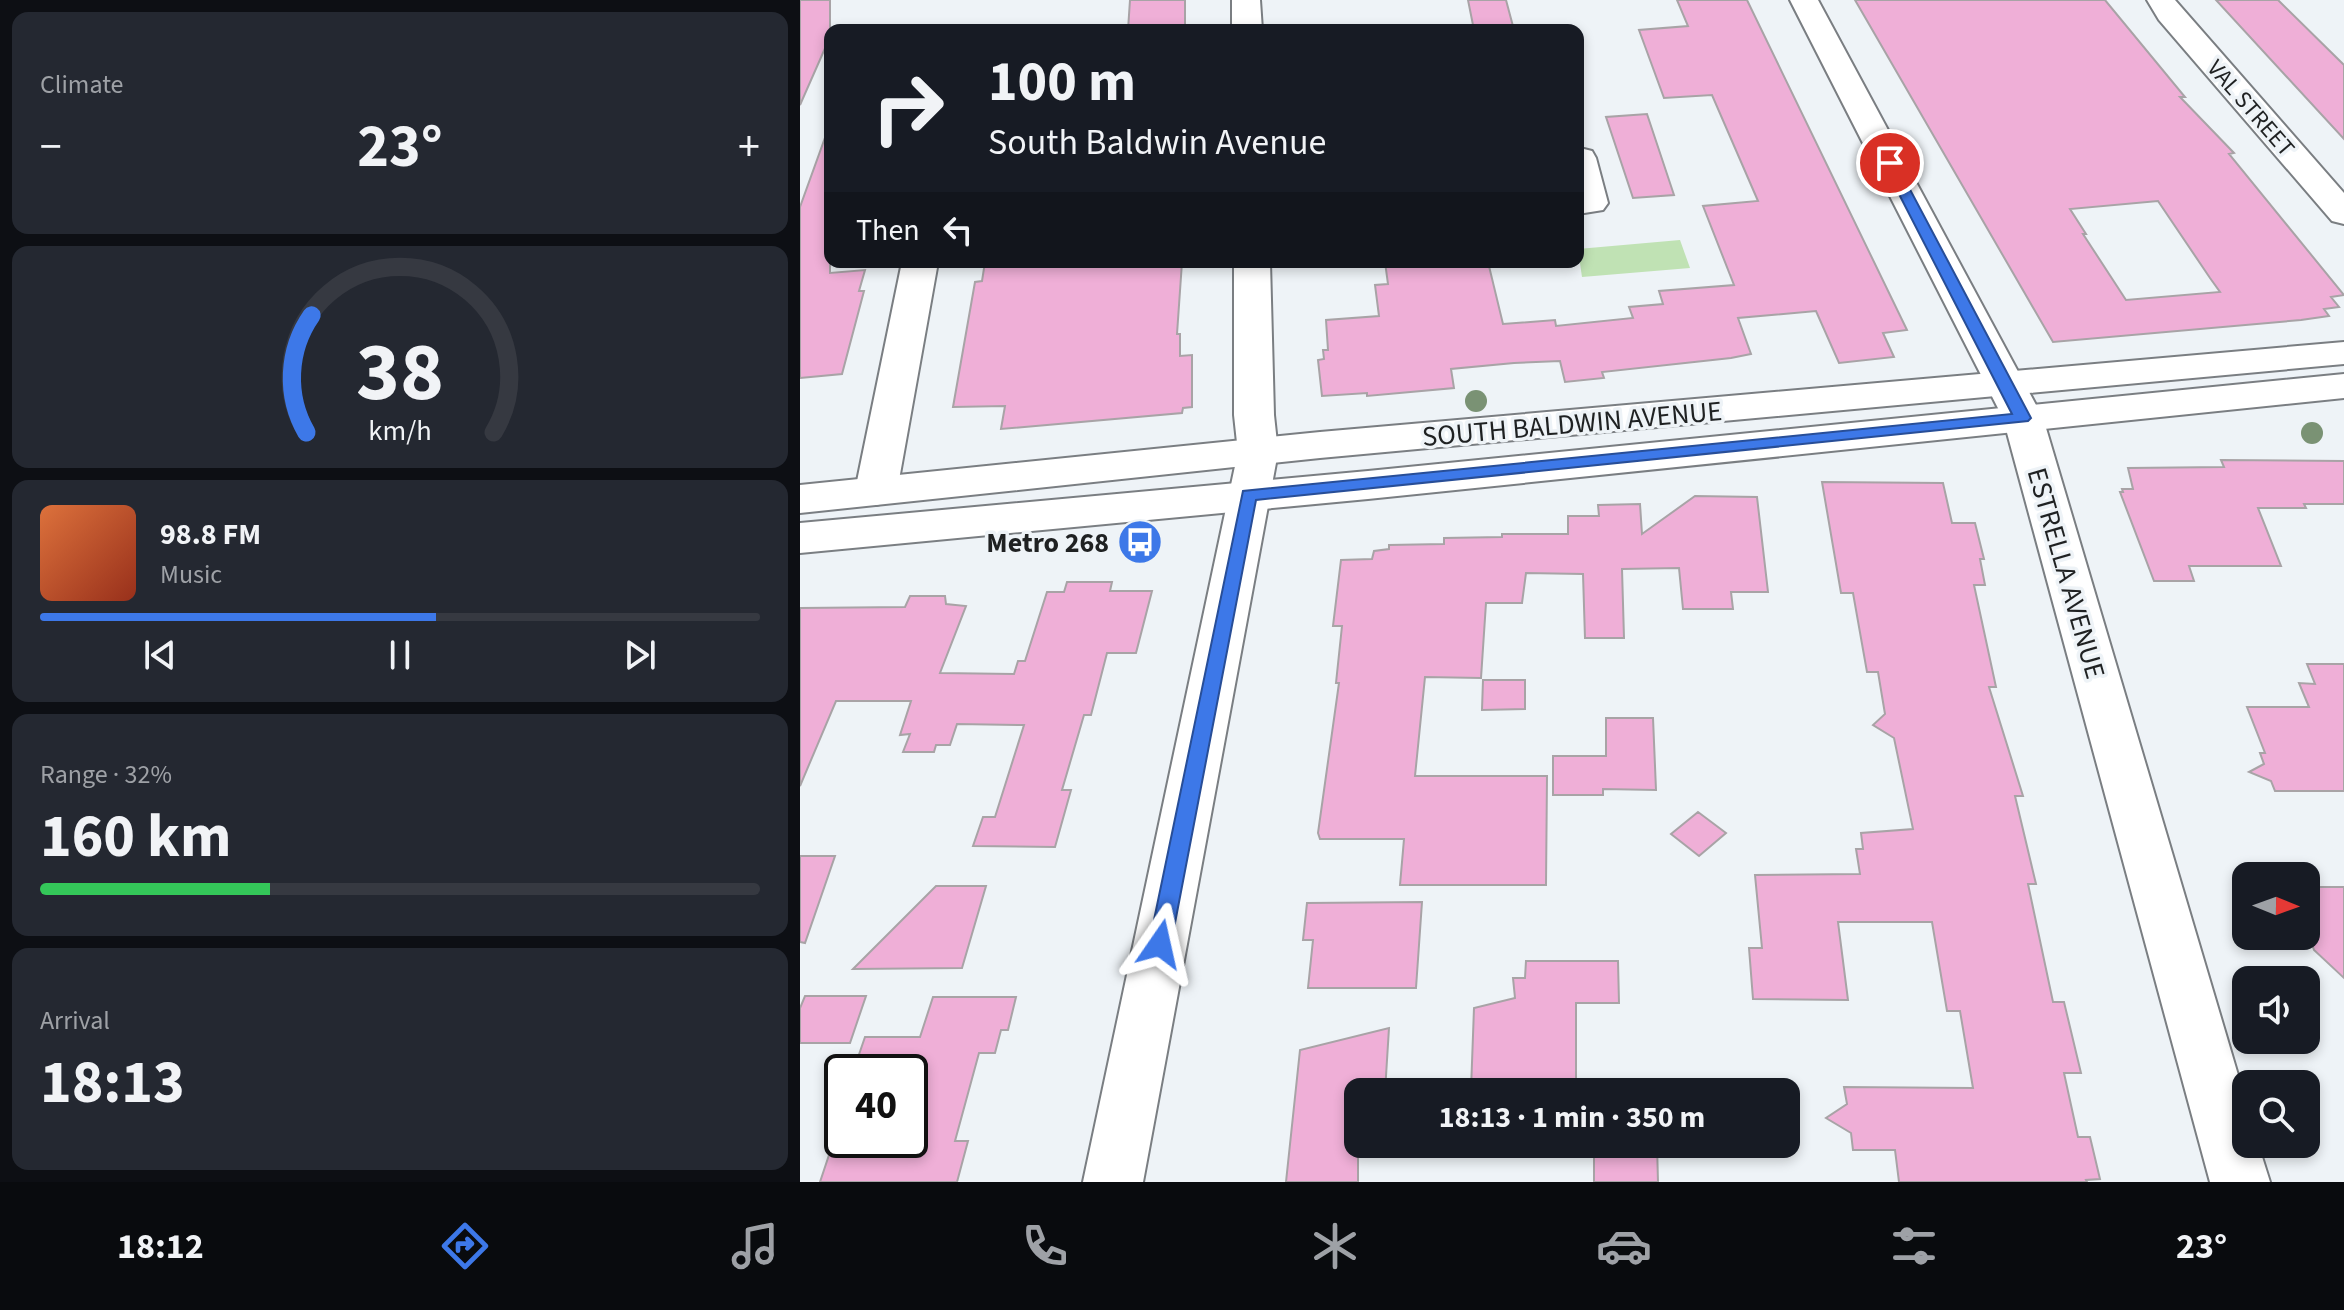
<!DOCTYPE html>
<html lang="en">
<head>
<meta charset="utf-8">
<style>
	body { margin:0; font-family:"Source Sans 3",sans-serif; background:#242831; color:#f1f3f6; height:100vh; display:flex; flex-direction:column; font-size:30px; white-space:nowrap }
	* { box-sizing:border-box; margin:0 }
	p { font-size:26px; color:#9ea1a6 }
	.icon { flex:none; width:44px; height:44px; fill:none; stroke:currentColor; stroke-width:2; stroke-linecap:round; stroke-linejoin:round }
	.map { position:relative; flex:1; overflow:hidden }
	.sheet { display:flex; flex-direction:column; gap:12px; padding:12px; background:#0d0f14; width:800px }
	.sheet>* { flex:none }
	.top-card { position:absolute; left:24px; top:24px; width:760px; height:244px; border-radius:16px; box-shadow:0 4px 12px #0003; background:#171b24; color:#f1f3f6; overflow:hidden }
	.needle { width:52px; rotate:91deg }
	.buttons { position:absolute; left:1432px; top:862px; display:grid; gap:16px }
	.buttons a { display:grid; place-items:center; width:88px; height:88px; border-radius:16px; background:#171b24; box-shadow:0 4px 12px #0003; font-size:40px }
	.speed { position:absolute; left:24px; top:1054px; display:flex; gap:16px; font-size:40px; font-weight:700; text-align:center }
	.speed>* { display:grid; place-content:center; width:104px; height:104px; border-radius:50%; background:#171b24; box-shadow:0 4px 12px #0003; line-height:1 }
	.speed .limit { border:4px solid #111; border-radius:12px; background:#fff; color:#111 }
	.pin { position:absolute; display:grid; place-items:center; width:68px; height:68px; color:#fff; margin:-34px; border:4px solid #fff; border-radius:50%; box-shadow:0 2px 8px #0007 }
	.me { position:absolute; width:88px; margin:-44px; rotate:11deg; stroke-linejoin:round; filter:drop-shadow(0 0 6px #0008) }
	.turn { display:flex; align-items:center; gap:28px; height:168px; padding:0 32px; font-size:36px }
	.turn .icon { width:104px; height:104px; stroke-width:2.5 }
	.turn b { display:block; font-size:56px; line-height:68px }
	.then { display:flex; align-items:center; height:76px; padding:0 32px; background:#0003; gap:16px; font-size:30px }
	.big { font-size:60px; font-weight:700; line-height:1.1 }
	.sheet .widget { flex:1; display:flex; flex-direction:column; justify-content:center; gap:12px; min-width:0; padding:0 28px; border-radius:16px; background:#242831 }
	.sheet .dial { align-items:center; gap:0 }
	.dial svg { height:208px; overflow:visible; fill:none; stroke:#363941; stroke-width:7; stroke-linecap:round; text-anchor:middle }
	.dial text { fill:#f1f3f6; stroke:none }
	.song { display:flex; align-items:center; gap:24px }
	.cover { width:96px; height:96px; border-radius:12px; background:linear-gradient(135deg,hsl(20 70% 55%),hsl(10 70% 35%)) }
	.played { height:8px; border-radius:4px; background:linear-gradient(90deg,#3d78e8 55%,#363941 55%) }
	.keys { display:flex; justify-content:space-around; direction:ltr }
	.heat { display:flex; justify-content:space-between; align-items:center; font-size:44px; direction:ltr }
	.charge { height:12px; border-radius:6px; background:linear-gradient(90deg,#34c759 32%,#363941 0) }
	.trip { position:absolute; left:544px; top:1078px; width:456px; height:80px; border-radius:16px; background:#171b24; box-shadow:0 4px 12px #0003; font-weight:700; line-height:80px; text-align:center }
	.tab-bar { display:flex; height:128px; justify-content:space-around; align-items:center; background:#090b0e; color:#9ea1a6 }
	.tab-bar .icon { width:56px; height:56px }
	.tab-bar .active { color:#3d78e8 }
	.tab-bar b { font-size:36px; color:#f1f3f6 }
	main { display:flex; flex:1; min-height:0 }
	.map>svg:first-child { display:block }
	.green { fill:#c0e2b4 }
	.building { fill:#efafd7; stroke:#a8a3a6; stroke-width:2; fill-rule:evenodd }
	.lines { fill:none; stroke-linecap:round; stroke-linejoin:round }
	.minor-casing { stroke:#7a7e82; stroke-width:4 }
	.major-casing { stroke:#7a7e82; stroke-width:4 }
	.minor { fill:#fff; fill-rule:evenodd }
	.major { fill:#fff; fill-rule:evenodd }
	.tree { fill:#7a9274 }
	.route { fill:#3d78e8; stroke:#284e97; stroke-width:2 }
	.labels { text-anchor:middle; stroke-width:7; stroke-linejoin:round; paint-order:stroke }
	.far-street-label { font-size:24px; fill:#1f2122; stroke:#eef3f7 }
	.street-label { font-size:28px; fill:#1f2122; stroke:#eef3f7 }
	.poi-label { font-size:28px; font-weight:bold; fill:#1f2122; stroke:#eef3f7; text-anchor:end }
</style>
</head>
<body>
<main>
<section class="sheet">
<div class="widget"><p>Climate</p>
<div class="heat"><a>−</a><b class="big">23°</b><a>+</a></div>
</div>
<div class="widget dial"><svg viewBox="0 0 100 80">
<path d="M14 69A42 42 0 1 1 86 69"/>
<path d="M14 69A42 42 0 0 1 16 24" stroke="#3d78e8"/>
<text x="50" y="56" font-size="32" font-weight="700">38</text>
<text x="50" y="72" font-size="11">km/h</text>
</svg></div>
<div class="widget">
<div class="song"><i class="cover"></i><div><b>98.8 FM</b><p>Music</p></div></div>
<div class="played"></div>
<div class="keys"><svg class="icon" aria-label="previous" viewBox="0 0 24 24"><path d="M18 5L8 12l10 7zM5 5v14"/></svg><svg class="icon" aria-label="pause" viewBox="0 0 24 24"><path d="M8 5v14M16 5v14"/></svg><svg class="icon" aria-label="next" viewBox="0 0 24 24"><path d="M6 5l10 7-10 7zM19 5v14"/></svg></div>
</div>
<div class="widget"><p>Range · 32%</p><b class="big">160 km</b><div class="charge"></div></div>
<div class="widget"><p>Arrival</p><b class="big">18:13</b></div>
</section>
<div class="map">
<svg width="1544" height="1182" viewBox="0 0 1544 1182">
	<rect width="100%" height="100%" fill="#eef3f7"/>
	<path class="green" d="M880 240 890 268 782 277 778 249Z"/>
	<path class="building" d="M0 0H30V37L0 105Z
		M330 0H385V29L328 30Z
		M668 0H706L714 30H674Z
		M877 0H947L1107 330 1083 333 1094 357 1039 363 1016 311 938 318 951 354 931 358 802 372 804 378 765 382 760 361 714 363 651 369 654 388 567 396V393L522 396 518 360 524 359 523 350H528L526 320 579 316 575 285 588 284 585 262H688L703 324 755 320 756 326 833 318 829 307 863 304 859 291 934 285 903 206 958 201 912 95 864 98 839 30 888 26Z
		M1055 0H1305L1385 97H1380L1434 153 1429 154 1544 295 1531 297 1539 307 1524 309 1529 316 1501 320 1253 342ZM1358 201 1410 278 1420 292 1326 300 1283 234H1286L1270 209Z
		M1416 0H1478L1544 65V139Z
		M847 114 874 195 833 198 806 117Z
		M26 135 30 136V273L65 270 59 291H64L42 374 0 378V207Z
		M185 262H382L377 334H380V356L392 355V407L383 408 382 413 201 429 205 406 153 407 175 282 182 281Z
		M1421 460 1544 461V504H1504L1506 508H1458L1481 566H1389L1394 581H1354L1320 492H1323L1322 489H1333L1328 468 1424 467Z
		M1022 482 1143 483 1152 523H1175L1184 559H1180L1185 585H1174L1196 687H1189L1223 796H1215L1236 884H1228L1253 1002H1264L1281 1073H1264L1278 1137H1290L1300 1179 1286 1180 1287 1182H1099L1095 1150H1053L1051 1133 1026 1118 1047 1104 1044 1087 1173 1088 1160 1011H1147L1132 922H1038L1048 1000 953 999 949 948H962L955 875 1060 874 1056 849H1063L1061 833 1113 829 1094 738 1073 725 1085 714 1078 672H1067L1053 593H1041Z
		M895 496 957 497 968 592H931L933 609H883L879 568 822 569 824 638H785L783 574 726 573 722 603H686L681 678 625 677 615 776H747L746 885H600L604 839H520L518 833 539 683H536L542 626H533L541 560 572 559 574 551 589 549V545L644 544V538L702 537V534H768V516H799L798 505 840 504 842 534Z
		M267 582H312L310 591H352L336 653H307L291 715H284L262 790H271L255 847 173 846 183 817H195L224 725 157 724 150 745H136L134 752H103L110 734 100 735 111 701H36L0 786V608L105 607 110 596H145L146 604 166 606 140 673 214 674 218 661H225L247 592H264Z
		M1507 664H1544V791H1475L1471 781 1449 772 1464 764 1460 753H1465L1447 707H1509L1499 683 1515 684Z
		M683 680H725V709L682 710Z
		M806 718H853L856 790 803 789V795H753V756H806Z
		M898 812 926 833 899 856 871 834Z
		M0 856H35L5 943 0 942Z
		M136 886H186L162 968 53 969Z
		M1513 887H1544V978L1514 950 1506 926V909Z
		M622 902 616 988H508L513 940H503L507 903Z
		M726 961H818L819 1003H776V1088L671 1090 674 1008 715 998 713 978H725Z
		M5 996H66L50 1043H0V1008Z
		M133 997H216L208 1030H201L195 1053H179L155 1141H168L157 1182H20L34 1140H110V1072H53L65 1037H120Z
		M589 1028 585 1092H558V1182H486L500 1050Z
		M794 1144H857L858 1182H794Z"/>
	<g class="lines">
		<g class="minor-casing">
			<path id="minor" d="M432 0H460L462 30H432Z
				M990 0H1018L1243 418 1446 1102V1144H1458L1470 1182H1410L1203 418Z
				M1347 0H1375L1544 193V224L1532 221 1359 20Z
				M780 148 792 151 796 158 808 203 803 210 778 214Z
				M102 262H138L97 491 91 501 76 505 61 501 55 491Z
				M434 262H470L474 415 478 452 343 1182H283L438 452 434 415Z"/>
		</g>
		<g class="major-casing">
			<path id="major" d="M1544 342V364L520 458 0 513V485L520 432Z
				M1544 374V398L568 499 0 553V523L568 471Z"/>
		</g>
		<use href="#minor" class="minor"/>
		<use href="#major" class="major"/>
	</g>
	<g class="tree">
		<circle cx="676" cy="401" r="11"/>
		<circle cx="1512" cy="433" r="11"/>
	</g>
	<path class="route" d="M1085 160 1096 163 1231 418 1228 421 456 500 371 944 368 951 360 953 352 951 349 944 443 491 1212 414 1083 163Z"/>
	<defs>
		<g id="bus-disc" transform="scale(2.3)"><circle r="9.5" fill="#3d78e8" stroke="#eef3f7"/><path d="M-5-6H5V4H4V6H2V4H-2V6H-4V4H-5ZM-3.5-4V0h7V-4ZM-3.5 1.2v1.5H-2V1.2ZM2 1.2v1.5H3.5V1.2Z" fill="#fff"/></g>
	</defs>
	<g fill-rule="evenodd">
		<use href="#bus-disc" x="340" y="542"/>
	</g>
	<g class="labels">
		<g class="far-street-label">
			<text transform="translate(1451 108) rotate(49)" y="8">VAL STREET</text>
		</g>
		<g class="street-label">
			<text transform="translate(772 423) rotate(-5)" y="10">SOUTH BALDWIN AVENUE</text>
			<text transform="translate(1267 573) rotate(74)" y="10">ESTRELLA AVENUE</text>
		</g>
		<g class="poi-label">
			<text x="309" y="552">Metro 268</text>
		</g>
	</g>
</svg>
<div class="buttons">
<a><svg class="needle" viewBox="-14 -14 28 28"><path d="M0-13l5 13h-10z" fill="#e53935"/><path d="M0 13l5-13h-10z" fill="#9ea1a6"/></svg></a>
<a><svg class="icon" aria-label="sound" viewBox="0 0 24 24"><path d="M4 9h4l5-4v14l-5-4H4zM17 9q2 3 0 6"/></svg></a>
<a><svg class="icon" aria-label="search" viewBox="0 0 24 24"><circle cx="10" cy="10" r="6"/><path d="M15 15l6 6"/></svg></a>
</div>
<div class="speed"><div class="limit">40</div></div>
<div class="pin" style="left:1090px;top:163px;background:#d93025"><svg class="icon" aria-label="arrive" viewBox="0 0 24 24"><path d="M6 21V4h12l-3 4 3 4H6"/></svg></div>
<svg class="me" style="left:360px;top:944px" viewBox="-20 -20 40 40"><path d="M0-17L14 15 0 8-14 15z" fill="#3d78e8" stroke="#fff" stroke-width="4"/></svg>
<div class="trip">18:13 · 1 min · 350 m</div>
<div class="top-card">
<div class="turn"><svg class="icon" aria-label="right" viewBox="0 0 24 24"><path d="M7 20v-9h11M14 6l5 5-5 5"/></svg><div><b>100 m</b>South Baldwin Avenue</div></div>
<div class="then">Then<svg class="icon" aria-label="left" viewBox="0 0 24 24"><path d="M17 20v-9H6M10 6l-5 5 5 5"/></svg></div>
</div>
</div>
</main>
<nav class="tab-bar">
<b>18:12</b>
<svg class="icon active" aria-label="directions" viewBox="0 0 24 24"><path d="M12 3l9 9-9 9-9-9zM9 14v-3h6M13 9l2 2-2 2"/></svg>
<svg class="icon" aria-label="music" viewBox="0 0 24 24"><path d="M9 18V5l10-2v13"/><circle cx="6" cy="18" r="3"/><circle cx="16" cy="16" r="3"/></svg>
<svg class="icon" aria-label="phone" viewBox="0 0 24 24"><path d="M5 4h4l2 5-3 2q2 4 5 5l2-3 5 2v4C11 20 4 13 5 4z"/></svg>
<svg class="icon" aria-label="climate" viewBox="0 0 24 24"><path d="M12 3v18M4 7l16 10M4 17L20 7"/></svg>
<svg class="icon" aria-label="car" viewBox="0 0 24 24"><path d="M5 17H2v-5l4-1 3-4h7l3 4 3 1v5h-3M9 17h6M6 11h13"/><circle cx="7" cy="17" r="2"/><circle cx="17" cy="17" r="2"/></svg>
<svg class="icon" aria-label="filters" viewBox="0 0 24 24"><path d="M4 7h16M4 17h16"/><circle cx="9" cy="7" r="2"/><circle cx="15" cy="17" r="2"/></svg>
<b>23°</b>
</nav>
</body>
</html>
